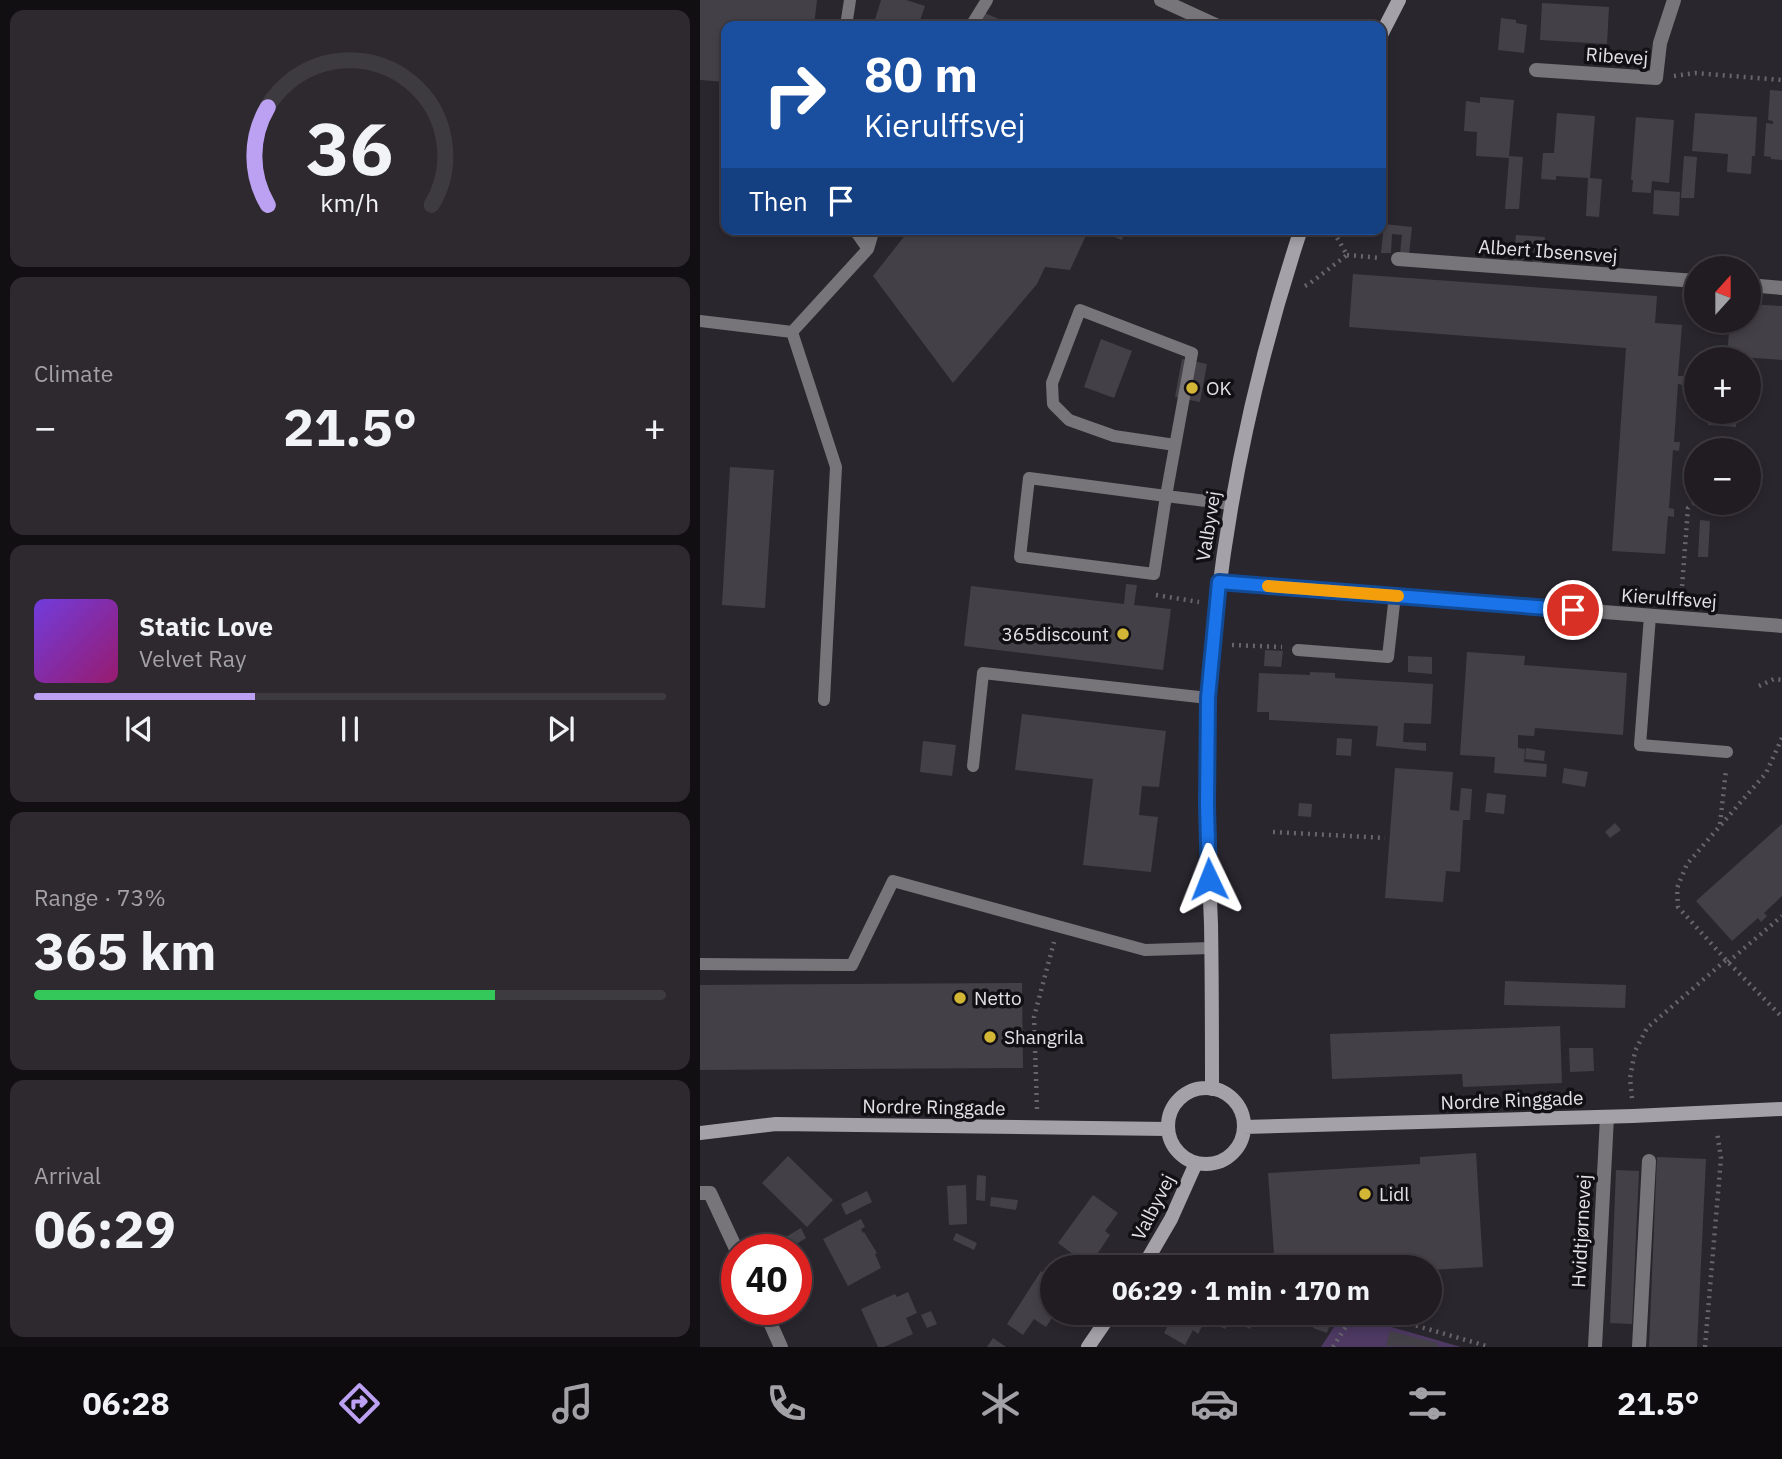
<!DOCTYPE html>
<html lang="en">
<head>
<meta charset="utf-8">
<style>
	body { margin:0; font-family:"IBM Plex Sans",sans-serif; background:#2d292f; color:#f1f3f6; height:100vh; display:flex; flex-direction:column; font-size:26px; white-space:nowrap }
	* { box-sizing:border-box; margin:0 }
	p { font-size:23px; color:#a2a1a5 }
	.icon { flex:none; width:38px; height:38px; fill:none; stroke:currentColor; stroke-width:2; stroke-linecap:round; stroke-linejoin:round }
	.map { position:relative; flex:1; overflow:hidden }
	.side { display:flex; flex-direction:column; gap:10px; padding:10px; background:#120f13; width:700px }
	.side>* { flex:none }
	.hud { position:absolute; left:21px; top:21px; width:665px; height:214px; border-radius:14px; box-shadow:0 4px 10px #0003,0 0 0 2px #3d3a40; background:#1a4fa0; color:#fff; overflow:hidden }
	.needle { width:46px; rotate:21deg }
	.tools { position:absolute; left:984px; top:256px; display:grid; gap:14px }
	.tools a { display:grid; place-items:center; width:77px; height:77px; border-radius:50%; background:#201c22; box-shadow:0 4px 10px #0003,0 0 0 2px #3d3a40; font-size:35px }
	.speed { position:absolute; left:21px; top:1234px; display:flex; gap:14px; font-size:35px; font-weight:700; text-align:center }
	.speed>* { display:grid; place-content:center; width:91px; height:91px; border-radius:50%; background:#201c22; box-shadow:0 4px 10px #0003,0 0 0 2px #3d3a40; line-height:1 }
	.speed .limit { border:10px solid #d22; background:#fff; color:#111 }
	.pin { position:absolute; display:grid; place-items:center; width:60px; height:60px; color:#fff; margin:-30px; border:4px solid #fff; border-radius:50%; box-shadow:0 2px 7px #0007 }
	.me { position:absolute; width:77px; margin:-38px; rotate:358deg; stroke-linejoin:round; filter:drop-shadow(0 0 5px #0008) }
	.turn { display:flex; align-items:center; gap:24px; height:147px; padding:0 28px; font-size:32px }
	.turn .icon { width:91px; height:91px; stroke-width:2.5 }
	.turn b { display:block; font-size:49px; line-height:60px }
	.then { display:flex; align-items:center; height:66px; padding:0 28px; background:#0003; gap:14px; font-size:26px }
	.big { font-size:52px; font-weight:800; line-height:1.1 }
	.side .tile { flex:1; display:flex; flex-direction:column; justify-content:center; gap:10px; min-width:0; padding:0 24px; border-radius:14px; background:#2d292f }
	.side .dial { align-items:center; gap:0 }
	.dial svg { height:182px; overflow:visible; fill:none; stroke:#3d3a40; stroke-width:7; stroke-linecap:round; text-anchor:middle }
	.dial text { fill:#f1f3f6; stroke:none }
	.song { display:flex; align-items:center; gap:21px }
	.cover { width:84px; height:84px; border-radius:10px; background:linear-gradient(135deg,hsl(260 70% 55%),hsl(320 70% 35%)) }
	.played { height:7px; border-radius:4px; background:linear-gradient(90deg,#bca0f2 35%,#3d3a40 35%) }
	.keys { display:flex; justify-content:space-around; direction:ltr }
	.heat { display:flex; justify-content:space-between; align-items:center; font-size:38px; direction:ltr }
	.charge { height:10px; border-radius:5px; background:linear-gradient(90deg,#34c759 73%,#3d3a40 0) }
	.trip { position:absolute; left:340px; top:1255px; width:402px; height:70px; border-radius:35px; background:#201c22; box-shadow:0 4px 10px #0003,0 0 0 2px #3d3a40; font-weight:800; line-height:70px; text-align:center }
	.tabs { display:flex; height:112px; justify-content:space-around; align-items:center; background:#0d0b0e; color:#a2a1a5 }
	.tabs .icon { width:49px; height:49px }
	.tabs .on { color:#bca0f2 }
	.tabs b { font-size:32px; color:#f1f3f6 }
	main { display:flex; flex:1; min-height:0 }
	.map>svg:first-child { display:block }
	.green { fill:#4d3962 }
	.building { fill:#444048 }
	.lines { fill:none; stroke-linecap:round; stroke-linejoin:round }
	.path { stroke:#68656c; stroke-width:4.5; stroke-dasharray:2 5; stroke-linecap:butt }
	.lane { stroke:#777579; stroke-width:12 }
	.street { stroke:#777579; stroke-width:14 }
	.secondary { stroke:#a4a1a8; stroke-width:14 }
	.route-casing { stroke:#114b97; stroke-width:18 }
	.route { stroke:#1a73e8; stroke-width:12 }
	.slow { stroke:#f59e0b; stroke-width:12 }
	.poi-dot { fill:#d3b635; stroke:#121014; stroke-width:2.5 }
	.labels { text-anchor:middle; stroke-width:7; stroke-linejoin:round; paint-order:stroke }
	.street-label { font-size:19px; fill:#e3e1e6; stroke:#121014 }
	.poi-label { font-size:19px; fill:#e3e1e6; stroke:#121014; text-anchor:start }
</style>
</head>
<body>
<main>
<section class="side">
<div class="tile dial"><svg viewBox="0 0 100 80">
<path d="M14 69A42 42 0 1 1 86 69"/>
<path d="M14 69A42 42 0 0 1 14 26" stroke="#bca0f2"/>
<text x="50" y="56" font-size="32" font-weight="700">36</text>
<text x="50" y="72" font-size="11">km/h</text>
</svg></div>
<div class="tile"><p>Climate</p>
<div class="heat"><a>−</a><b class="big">21.5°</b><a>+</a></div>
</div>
<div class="tile">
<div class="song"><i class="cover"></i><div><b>Static Love</b><p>Velvet Ray</p></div></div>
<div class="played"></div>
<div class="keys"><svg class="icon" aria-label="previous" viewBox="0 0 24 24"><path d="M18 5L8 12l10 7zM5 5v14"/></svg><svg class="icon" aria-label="pause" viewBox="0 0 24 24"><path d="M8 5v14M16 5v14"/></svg><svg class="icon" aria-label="next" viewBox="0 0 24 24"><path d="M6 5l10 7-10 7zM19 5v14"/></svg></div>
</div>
<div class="tile"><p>Range · 73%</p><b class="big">365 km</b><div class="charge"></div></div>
<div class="tile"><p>Arrival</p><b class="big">06:29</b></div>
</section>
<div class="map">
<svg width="1082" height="1347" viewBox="0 0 1082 1347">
	<rect width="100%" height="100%" fill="#2a262e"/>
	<path class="green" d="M643 1313 761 1347H621Z"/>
	<path class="building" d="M0 0H117L114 26H26V82L0 80Z
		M181 0H206L225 6 218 26H173Z
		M842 3 909 7 907 44 840 40Z
		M285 13 315 26H279Z
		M801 18 816 20V23L827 25 824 53 798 50Z
		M1070 90 1082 91V160L1071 159V157L1064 156 1066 123 1073 124V121L1068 120Z
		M780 97 814 100 809 156 823 157 819 209H805L809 158 776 156 777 132 764 131 766 101 780 103Z
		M857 113 895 116 890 178 902 179 899 217 886 216 888 178 856 176V180L841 179 843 153H854Z
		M995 113 1057 117 1055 156H1052L1051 174 1027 172 1028 154 992 151Z
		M936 117 974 120 969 183 952 181 951 193 932 192 933 180H931Z
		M984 156 997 157 994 198H981Z
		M954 190 980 192 979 216 953 214Z
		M684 224 712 227 709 255 700 254 702 235 692 234 691 253H681Z
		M210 229H389L370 270 345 267 337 284 253 383 173 276Z
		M392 229H425L422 240Z
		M816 235 845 237 842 265 833 264 834 245 825 244 823 264 813 263Z
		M653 274 957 296 955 323 982 325 978 376H984L983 385 978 384 974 442H980L979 451 973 450 969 508 974 509V517L968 516 965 554 912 551 926 348 649 327Z
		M1048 304 1082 306V360L1027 356 1030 320H1048Z
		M401 339 432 351 414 398 384 387Z
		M482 359 507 364 500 402 475 397Z
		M1009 411H1037L1036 427 1008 425Z
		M30 467 74 470 65 608 22 605Z
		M1000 520 1010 521 1008 557H998Z
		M426 584 437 585 434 605 471 609 463 670 264 646 271 586 424 604Z
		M565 650 583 651 581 667 564 666Z
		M767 652 825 656 824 665 927 673 923 735 835 728 834 736 818 735V748L825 749 824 762 847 764 846 777 794 773 795 757 760 755Z
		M708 656 732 657V674L708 672Z
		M610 672 635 673V678L733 684 731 724 704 723 703 742 726 743V751L676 746 678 726 569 720V712H557L559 673 610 675Z
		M322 714 466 731 459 787 442 786 439 815 458 817 451 872 383 865 393 779 315 770Z
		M637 738 652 739 651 756 636 755Z
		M223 741 256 745 252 776 220 772Z
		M826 748 845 751 844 761 825 759Z
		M695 768 753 772 750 810 759 811 761 788 772 789 770 820H763L760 872 746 871 743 902 685 898Z
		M864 768 888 772 885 787 862 783Z
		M787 793 806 795 804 814 785 812Z
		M599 803 612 804 611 817 598 816Z
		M915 823 921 830 910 838 905 832Z
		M1082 824V896L1064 913 1067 916 1061 922 1058 918 1032 941 996 901Z
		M805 981 926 985 925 1008 804 1005Z
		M322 983 323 1068 0 1070V985Z
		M860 1026 862 1083 763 1087 762 1074 632 1079 630 1034Z
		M869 1048H893L894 1071 870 1072Z
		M776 1153 783 1267 730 1270V1267H575L568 1173 720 1164V1157Z
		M88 1156 133 1200 107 1227 62 1183Z
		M957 1157 1006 1159 997 1347H949Z
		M916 1170 939 1171 932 1324 910 1323Z
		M277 1175 286 1176 285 1201 276 1200Z
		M266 1185 267 1224 249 1225 247 1186Z
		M167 1191 172 1202 146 1215 141 1204Z
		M393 1195 418 1213 405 1231 410 1235 389 1266 358 1243Z
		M291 1197 318 1200 316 1210 290 1206Z
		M161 1219 165 1227 161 1229 163 1233 164 1232 177 1253 175 1254 181 1268 148 1286 123 1239Z
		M101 1228 106 1238 90 1248 84 1238Z
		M256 1233 277 1243 274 1250 253 1240Z
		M341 1271 352 1278V1312H356L346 1327 334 1319 323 1335 307 1324Z
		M208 1292 217 1313 206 1318 213 1334 184 1347H178L161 1309 195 1294 197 1297Z
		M231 1311 237 1324 227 1328 221 1315Z
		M468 1312H558L550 1329 531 1319 525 1329 506 1319 498 1334 493 1330 485 1345 464 1333 471 1319 466 1316Z
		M617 1317 631 1322 627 1333 613 1328Z
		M690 1331 738 1343 737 1347 686 1346Z
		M293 1338 306 1347H287Z"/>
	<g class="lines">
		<path class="path" d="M974 76 995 73 1082 80
			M647 255 681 258
			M605 286 609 284 647 255 632 229
			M456 595 499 602
			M981 600 988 508 996 502
			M532 645 582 647
			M1059 686 1074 679 1082 680
			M1082 738 1066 773 987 864 977 888 978 907 1028 962 1082 1017
			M1020 824 1026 770
			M573 832 685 838
			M1028 962 1082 916
			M932 1098 930 1078 935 1051 947 1028 1026 960
			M337 1109 334 1017 354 942
			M469 1261 492 1267
			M669 1312 790 1347
			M633 1347 655 1312
			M1005 1347 1021 1158 1017 1132"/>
		<path class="lane" d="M146 26 150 0
			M271 26 287 0
			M168 249 174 229
			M0 321 92 332
			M475 445 414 436 369 420 353 404 352 383 380 310 492 353 466 496 329 478 320 557 454 574 466 496 530 504
			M950 616 940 745 1027 752
			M598 650 688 657 695 595
			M124 700 136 467 92 332 168 249 154 229
			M273 766 283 673 508 698
			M0 964 152 965 193 881 445 950 511 948"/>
		<path class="street" d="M461 0 518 26
			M836 70 956 78 960 43 974 0
			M698 259 996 281
			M1048 285 1082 288
			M519 582 1082 626
			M0 1193H10L37 1251
			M64 1309 81 1347
			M895 1347 907 1117
			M939 1347 949 1161"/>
		<path class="secondary" d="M681 35 699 0
			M468 1126a38 38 0 1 1 76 0a38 38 0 1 1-76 0Z
			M512 1089C512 1034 512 979 511 924 508 848 504 772 509 696 519 537 551 381 601 229
			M544 1127 933 1116 1082 1109
			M0 1133 76 1124 467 1129
			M443 1267 471 1219 496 1163
			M388 1347 412 1312"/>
	</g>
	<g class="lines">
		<g class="route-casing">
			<path id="route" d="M509 879 507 806 508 698 519 582 873 610"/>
		</g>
		<use href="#route" class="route"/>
		<path class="slow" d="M568 586 698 596"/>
	</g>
	<g class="poi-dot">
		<circle cx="492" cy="388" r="7"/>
		<circle cx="423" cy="634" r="7"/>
		<circle cx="260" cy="998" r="7"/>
		<circle cx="290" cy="1037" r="7"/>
		<circle cx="665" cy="1194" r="7"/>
	</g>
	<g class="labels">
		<g class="street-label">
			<text transform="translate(917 56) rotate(4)" y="7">Ribevej</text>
			<text transform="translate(848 251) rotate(4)" y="7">Albert Ibsensvej</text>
			<text transform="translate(508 526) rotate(-81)" y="7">Valbyvej</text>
			<text transform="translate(969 598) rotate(4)" y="7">Kierulffsvej</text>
			<text transform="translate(812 1100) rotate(-2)" y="7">Nordre Ringgade</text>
			<text transform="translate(234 1107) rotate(1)" y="7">Nordre Ringgade</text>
			<text transform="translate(453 1207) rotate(-63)" y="7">Valbyvej</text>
			<text transform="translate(881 1231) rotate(-87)" y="7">Hvidtjørnevej</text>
		</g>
		<g class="poi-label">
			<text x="506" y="395">OK</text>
			<text x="409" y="641" text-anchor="end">365discount</text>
			<text x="274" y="1005">Netto</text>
			<text x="304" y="1044">Shangrila</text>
			<text x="679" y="1201">Lidl</text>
		</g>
	</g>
</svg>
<div class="tools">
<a><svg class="needle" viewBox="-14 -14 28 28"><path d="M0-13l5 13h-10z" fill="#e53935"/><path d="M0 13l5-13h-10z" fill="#a2a1a5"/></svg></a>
<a>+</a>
<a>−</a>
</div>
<div class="speed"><div class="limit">40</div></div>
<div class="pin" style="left:873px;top:610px;background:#d93025"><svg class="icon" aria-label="arrive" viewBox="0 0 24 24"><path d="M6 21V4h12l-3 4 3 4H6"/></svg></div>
<svg class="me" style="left:509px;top:879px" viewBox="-20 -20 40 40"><path d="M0-17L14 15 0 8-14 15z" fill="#1a73e8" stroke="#fff" stroke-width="4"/></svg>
<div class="trip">06:29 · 1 min · 170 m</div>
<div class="hud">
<div class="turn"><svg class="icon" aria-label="right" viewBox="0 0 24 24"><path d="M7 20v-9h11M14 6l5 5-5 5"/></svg><div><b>80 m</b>Kierulffsvej</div></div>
<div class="then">Then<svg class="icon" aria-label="arrive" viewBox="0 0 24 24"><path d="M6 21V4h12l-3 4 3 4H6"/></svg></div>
</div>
</div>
</main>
<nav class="tabs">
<b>06:28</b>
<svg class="icon on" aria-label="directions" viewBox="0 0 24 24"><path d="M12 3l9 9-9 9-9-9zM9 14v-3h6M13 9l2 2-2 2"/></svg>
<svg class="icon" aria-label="music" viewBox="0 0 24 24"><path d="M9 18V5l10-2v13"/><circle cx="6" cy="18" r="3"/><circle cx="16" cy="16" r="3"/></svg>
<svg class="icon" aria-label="phone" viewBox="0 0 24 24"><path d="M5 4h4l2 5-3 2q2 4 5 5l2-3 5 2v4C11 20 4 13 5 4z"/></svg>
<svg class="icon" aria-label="climate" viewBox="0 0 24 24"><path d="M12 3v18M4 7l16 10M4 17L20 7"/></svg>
<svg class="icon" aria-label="car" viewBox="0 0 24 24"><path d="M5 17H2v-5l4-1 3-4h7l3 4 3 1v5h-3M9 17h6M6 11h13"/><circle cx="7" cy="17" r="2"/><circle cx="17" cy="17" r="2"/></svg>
<svg class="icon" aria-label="filters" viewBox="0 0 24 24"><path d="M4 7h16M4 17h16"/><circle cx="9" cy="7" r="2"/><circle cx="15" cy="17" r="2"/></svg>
<b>21.5°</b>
</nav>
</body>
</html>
